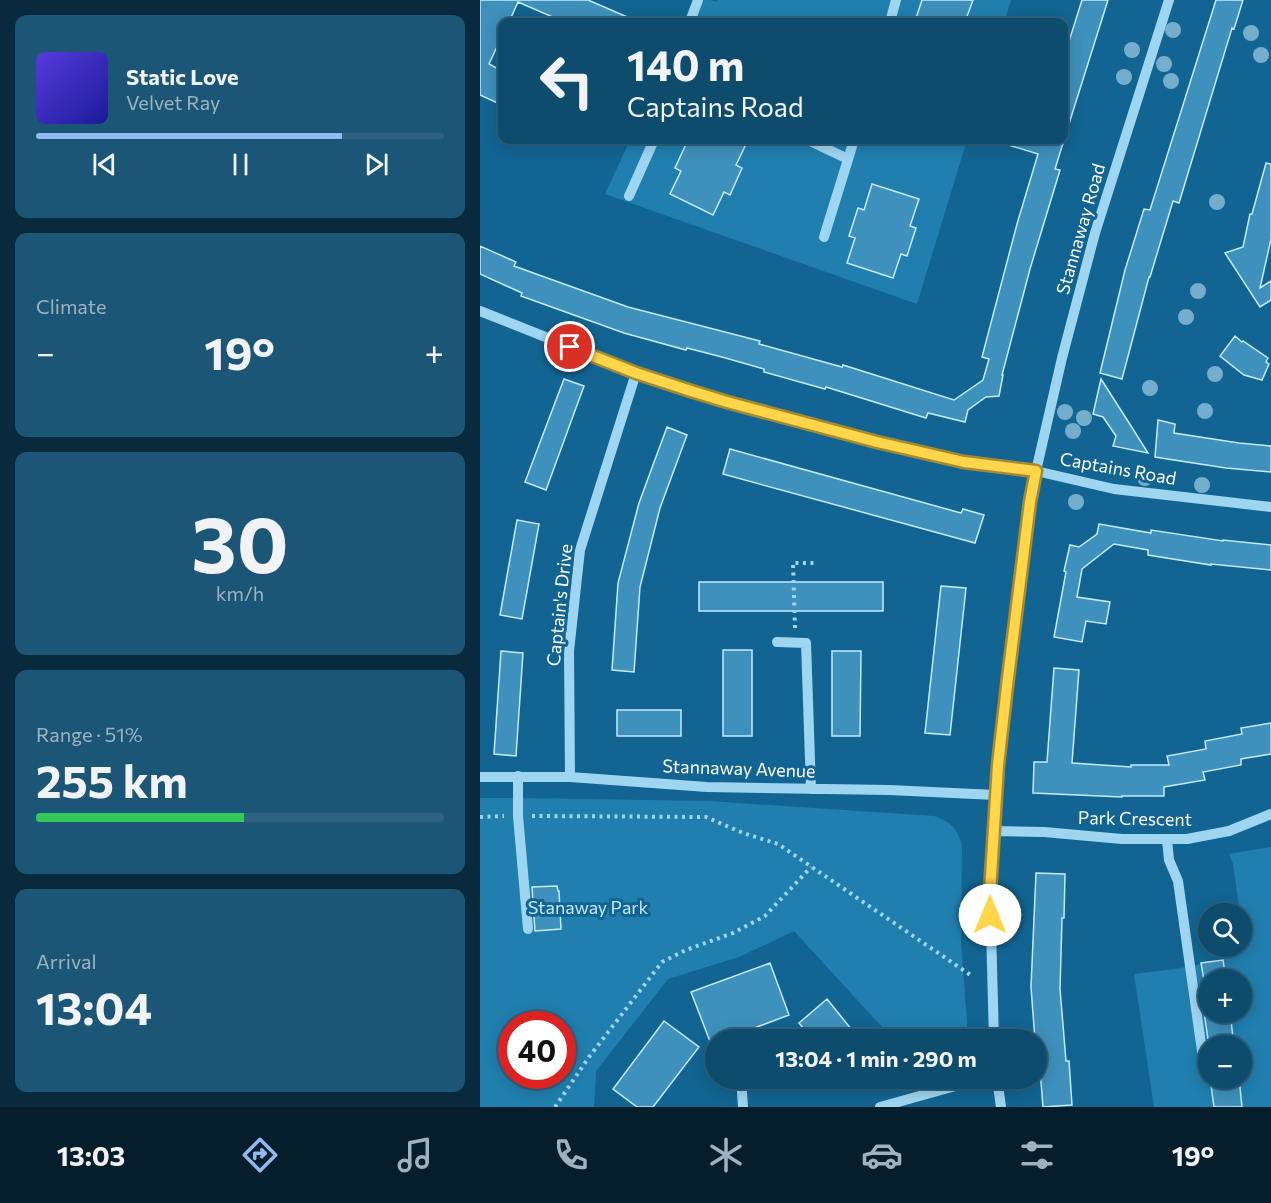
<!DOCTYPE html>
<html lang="en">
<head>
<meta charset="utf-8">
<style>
	body { margin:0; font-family:Commissioner,sans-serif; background:#1c5676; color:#f1f3f6; height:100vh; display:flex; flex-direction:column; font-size:22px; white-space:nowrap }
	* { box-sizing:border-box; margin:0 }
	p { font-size:20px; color:#9bb4c2 }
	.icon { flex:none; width:33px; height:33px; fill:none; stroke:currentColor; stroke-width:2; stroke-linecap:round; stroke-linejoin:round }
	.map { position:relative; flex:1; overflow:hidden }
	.panel { display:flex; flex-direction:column; gap:15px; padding:15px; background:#082a3c; width:480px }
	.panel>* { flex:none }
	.guide { position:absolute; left:18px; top:18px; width:570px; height:126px; border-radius:12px; box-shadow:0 3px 15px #0003,0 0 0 2px #2e6381; background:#0e4c6e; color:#f1f3f6; overflow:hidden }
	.controls { position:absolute; left:718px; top:903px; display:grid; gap:12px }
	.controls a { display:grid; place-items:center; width:54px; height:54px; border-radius:50%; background:#0e4c6e; box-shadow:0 3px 15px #0003,0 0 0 2px #2e6381; font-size:30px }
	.speed { position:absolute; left:18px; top:1011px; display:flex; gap:12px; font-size:30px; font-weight:700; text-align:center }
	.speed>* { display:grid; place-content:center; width:78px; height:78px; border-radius:50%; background:#0e4c6e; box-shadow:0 3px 15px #0003,0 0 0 2px #2e6381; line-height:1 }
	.speed .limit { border:9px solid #d22; background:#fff; color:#111 }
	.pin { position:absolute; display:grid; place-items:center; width:51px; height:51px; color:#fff; margin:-26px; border:3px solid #fff; border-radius:50%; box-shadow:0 2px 6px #0007 }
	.me { position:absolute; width:66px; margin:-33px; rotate:0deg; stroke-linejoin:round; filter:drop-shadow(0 0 4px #0008) }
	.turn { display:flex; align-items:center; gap:21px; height:126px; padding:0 30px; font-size:27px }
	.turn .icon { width:78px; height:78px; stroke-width:2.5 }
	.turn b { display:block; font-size:42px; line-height:51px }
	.big { font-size:45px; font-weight:700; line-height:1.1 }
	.panel .card { flex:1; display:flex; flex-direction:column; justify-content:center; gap:9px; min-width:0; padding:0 21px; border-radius:12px; background:#1c5676 }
	.panel .dial { align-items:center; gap:0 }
	.dial b { font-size:78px; line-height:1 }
	.song { display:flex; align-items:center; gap:18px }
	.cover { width:72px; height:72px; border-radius:9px; background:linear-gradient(135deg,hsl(250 70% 55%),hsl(240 70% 35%)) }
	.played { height:6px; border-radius:3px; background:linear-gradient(90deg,#90b9f0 75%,#2e6381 75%) }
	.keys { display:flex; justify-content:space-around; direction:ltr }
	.heat { display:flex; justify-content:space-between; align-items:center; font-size:33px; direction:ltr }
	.charge { height:9px; border-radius:4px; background:linear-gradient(90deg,#34c759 51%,#2e6381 0) }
	.trip { position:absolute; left:225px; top:1029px; width:342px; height:60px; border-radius:30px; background:#0e4c6e; box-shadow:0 3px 15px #0003,0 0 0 2px #2e6381; font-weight:700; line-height:60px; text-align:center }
	.menu { display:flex; height:96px; justify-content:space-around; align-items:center; background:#061e2c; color:#9bb4c2 }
	.menu .icon { width:42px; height:42px }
	.menu .active { color:#90b9f0 }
	.menu b { font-size:27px; color:#f1f3f6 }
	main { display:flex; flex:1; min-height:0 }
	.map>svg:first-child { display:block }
	.green { fill:#207faf; fill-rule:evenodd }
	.building { fill:#3e91bc; stroke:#c6eafd; stroke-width:1.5 }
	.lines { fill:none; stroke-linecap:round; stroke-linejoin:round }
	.path { stroke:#9ed6f2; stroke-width:4; stroke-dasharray:3 4.5; stroke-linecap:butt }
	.minor { stroke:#9ed6f2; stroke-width:10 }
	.tree { fill:#75aecd }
	.route-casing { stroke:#a68a30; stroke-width:15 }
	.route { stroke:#ffd54a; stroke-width:10 }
	.labels { text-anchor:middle; stroke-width:6; stroke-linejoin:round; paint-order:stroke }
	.street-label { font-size:18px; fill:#fff; stroke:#126592 }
	.park-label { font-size:18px; fill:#c6eafd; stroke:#126592 }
</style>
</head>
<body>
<main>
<section class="panel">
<div class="card">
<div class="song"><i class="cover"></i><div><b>Static Love</b><p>Velvet Ray</p></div></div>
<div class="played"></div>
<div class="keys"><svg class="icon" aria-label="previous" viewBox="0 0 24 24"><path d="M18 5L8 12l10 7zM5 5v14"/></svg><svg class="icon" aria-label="pause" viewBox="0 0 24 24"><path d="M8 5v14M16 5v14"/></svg><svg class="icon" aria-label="next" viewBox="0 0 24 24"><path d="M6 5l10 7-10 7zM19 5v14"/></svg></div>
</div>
<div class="card"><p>Climate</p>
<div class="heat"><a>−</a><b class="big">19°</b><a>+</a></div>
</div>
<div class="card dial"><b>30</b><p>km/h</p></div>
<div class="card"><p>Range · 51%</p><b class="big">255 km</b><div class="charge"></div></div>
<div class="card"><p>Arrival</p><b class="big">13:04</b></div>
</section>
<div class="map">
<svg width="791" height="1107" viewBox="0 0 791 1107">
	<rect width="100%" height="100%" fill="#126592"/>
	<path class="green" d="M213 0H230L237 2 238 0H531L524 22H203Z
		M150 140H487L437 304 125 194Z
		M0 798H38L229 801 454 816C470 822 477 827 482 845L481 943 487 1021V1039H413L314 931 259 957 188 979 116 1071 114 1107H0ZM32 1024H82V1076H32Z
		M791 847V1107H674L654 974 695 969 743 960 744 951 765 947 762 914 760 913 753 864 749 854ZM729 980H762V1012H729ZM729 1046H762V1078H729Z"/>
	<path class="building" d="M0 0H108L159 22H84L38 2 29 22H22V36L9 64 22 71V105L0 95Z
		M442 0H493L485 22H449L436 18Z
		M602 0H628L588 127 584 126V57Z
		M736 0H763L754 29 752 28 699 203 693 201 670 277H669L642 379 620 373 645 270 664 209 670 210Z
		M208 140H268L256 165 262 168 250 195 244 192 233 215 190 194 201 171 195 168Z
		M525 140H584L575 169 580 170 550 269 522 375H523L519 396 506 397 488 410 485 422 448 413 446 418 346 387 345 389 284 372V369L242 357 207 348 206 350 144 333 41 296 42 293 0 274V246L36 262 34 266 148 307 280 341 279 344 362 367 363 365 474 400 503 380 509 359 502 357 537 224 558 154 525 144Z
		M786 163 791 164V239L780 288 791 281V300L780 307 745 253 763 247 770 214H772Z
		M392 184 439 199 430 226 436 228 427 256 421 254 413 278 367 263 375 238 369 236 378 208 384 210Z
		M755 336 762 342 763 341 788 358 786 362 789 364 782 380 764 375 740 356Z
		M84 379 104 386 66 490 45 482Z
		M621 379 651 426 668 453 633 446 636 436 623 417 613 414Z
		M678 420 695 424 694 433 759 443 791 446V472L746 468 675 457Z
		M187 427 207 435 180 508 160 587 154 672 132 670 138 583 159 503Z
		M250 449 481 513 483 509 504 515 495 543 243 474Z
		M37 520 59 524 42 619 20 615Z
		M619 524 671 533V530L743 541V540L791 545V570L731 564V565L668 555V550L634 544 602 569 597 597 630 602 626 624 606 621 602 642 574 637 586 572 584 571 590 545 599 547 617 534Z
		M219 582H403V611H219Z
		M461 586 486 588 470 735 445 733Z
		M243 650H272V736H243Z
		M21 651 43 653 36 756 14 754Z
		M352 651H381L380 736H352Z
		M574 668 599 670 592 763 651 767V765H689L687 756 726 749 725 741 762 734 761 728 791 723V754L761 759V765L723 772 725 780 684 787V796H642V797L553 793 554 762H567Z
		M137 710H201V736H137Z
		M556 873 585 874 584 918H582L580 989 586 1061H589L592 1105 563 1107 558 1044H556V1040H555L551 987Z
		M77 886 78 891H79L81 929 55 931 52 887Z
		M743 960 746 980H724L721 963Z
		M290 963 309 1015 242 1040H236V1042L231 1044 211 992Z
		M347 999 380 1040H333L319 1023Z
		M724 1012H750L754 1046H729Z
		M184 1021 219 1047 173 1107H157L133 1089Z
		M730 1078H759L762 1107H734Z"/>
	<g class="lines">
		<path class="path" d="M315 628 313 563H336
			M52 816 226 817 263 833 298 844 492 976
			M0 817 24 816
			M75 1107 109 1057 182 962 206 950 253 933 285 916 331 867"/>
		<path class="minor" d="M210 22 218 0
			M410 22 416 0
			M328 140 368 159
			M149 196 174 140
			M344 237 374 140
			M0 311 156 373 247 402 418 448 484 462 556 471 634 489 791 507
			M297 642 326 643 331 789
			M38 776V816L48 929
			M0 777H90L227 787 409 790 516 795
			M90 777 89 651 100 550 156 373
			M514 831 564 832 642 839H707L749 831 791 814
			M687 840 689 860 698 881 722 1051
			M514 1040 510 892 518 765 527 686 551 502 556 471 582 358 615 233 689 0
			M261 1078 263 1107
			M517 1078 521 1107
			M400 1107 504 1078"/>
	</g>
	<g class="tree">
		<circle cx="693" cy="30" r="8"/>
		<circle cx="771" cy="33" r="8"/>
		<circle cx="652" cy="50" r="8"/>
		<circle cx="781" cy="55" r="8"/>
		<circle cx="684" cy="64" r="8"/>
		<circle cx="644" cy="77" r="8"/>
		<circle cx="691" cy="81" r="8"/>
		<circle cx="737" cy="202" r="8"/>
		<circle cx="718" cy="291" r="8"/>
		<circle cx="706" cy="317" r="8"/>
		<circle cx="735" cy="374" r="8"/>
		<circle cx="670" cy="388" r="8"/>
		<circle cx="725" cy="411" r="8"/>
		<circle cx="585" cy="412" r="8"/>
		<circle cx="604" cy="418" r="8"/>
		<circle cx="593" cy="431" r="8"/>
		<circle cx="665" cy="478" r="8"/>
		<circle cx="722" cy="485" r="8"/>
		<circle cx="596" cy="502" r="8"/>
	</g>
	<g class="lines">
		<g class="route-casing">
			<path id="route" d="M90 347 156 373 211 391 247 402 397 442 484 462 556 471 550 502 527 686 518 765 510 892V915"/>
		</g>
		<use href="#route" class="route"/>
	</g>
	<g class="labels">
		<g class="street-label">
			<text transform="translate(601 229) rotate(-74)" y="6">Stannaway Road</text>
			<text transform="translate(638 469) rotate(10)" y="6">Captains Road</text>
			<text transform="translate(80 605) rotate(-84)" y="6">Captain's Drive</text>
			<text transform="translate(259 769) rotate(2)" y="6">Stannaway Avenue</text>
			<text transform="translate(655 819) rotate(1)" y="6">Park Crescent</text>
		</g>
		<g class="park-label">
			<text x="108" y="914">Stanaway Park</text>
		</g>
	</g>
</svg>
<div class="controls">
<a><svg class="icon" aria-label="search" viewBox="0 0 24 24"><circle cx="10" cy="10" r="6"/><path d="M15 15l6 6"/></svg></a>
<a>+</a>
<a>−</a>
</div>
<div class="speed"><div class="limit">40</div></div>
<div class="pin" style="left:90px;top:347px;background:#d93025"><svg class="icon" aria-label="arrive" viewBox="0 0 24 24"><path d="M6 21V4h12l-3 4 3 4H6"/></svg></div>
<svg class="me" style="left:510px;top:915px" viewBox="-20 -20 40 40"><circle r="19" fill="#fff"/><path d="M0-13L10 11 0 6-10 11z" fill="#ffd54a"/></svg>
<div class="trip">13:04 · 1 min · 290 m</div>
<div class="guide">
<div class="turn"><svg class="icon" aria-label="left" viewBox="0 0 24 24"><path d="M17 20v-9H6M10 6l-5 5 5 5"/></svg><div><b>140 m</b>Captains Road</div></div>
</div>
</div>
</main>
<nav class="menu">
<b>13:03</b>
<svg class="icon active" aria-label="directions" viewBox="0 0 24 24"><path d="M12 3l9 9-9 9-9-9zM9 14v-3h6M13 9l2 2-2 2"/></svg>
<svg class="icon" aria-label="music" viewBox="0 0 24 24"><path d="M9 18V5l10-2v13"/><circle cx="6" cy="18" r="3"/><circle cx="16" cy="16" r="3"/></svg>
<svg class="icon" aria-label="phone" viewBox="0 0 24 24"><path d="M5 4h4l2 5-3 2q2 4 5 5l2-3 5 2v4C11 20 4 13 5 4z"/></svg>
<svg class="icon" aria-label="climate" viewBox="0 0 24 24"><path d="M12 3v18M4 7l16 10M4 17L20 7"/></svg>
<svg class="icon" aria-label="car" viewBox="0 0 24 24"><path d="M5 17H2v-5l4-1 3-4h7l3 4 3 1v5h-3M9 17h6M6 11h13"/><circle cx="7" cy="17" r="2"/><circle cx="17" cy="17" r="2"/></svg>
<svg class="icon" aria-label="filters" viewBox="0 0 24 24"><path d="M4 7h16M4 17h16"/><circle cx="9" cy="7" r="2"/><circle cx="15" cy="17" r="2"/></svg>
<b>19°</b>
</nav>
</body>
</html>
